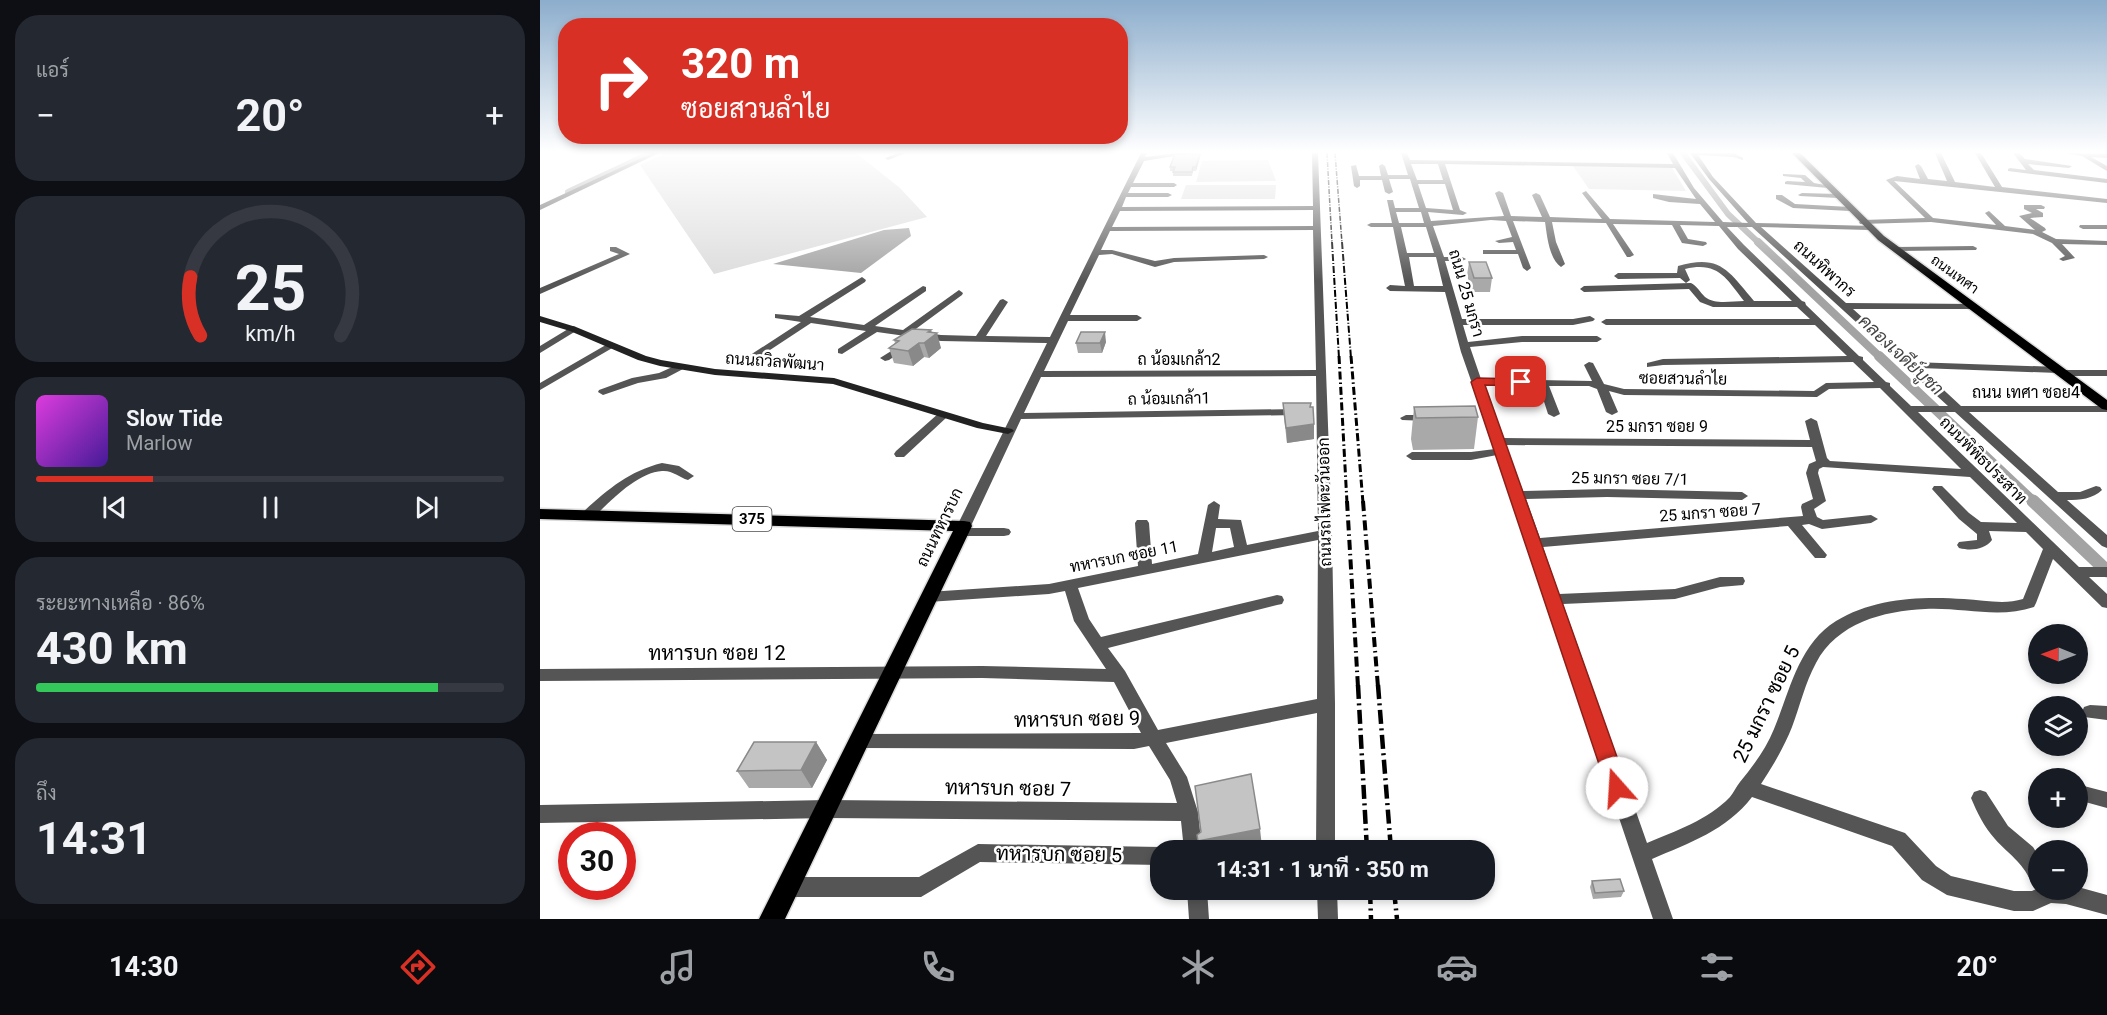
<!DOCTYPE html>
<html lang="th">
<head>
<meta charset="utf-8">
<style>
	body { margin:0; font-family:Roboto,Sarabun,sans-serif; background:#242831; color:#f1f3f6; height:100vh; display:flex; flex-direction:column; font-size:22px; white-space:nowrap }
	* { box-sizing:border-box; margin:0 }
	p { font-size:20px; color:#9ea1a6 }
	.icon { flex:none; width:33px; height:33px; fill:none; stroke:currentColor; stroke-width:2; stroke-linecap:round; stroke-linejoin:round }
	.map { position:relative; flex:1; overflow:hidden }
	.drawer { display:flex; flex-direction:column; gap:15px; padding:15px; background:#0d0f14; width:540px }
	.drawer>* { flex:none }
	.hud { position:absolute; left:18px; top:18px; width:570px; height:126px; border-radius:24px; box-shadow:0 3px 9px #0003; background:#d93025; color:#fff; overflow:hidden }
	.needle { width:39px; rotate:271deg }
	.fabs { position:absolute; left:1488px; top:624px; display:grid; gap:12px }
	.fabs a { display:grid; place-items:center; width:60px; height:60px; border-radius:50%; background:#171b24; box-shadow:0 3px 9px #0003; font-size:30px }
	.speed { position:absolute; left:18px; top:822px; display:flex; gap:12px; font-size:30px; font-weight:700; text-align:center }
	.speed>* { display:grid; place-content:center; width:78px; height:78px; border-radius:50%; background:#171b24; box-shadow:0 3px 9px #0003; line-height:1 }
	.speed .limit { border:9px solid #d22; background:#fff; color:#111 }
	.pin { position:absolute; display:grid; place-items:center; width:51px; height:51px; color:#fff; margin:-26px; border-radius:12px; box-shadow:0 3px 9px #0006 }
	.me { position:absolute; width:66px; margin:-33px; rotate:341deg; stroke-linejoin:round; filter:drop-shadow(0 0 4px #0008) }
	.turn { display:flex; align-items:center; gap:21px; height:126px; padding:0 24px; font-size:27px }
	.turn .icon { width:78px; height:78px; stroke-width:2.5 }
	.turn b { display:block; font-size:42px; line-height:51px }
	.big { font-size:45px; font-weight:700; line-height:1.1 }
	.drawer .widget { flex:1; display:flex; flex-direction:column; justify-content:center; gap:9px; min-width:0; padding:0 21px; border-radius:24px; background:#242831 }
	.drawer .dial { align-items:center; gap:0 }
	.dial svg { height:156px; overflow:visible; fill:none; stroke:#363941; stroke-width:7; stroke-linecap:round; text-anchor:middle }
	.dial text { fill:#f1f3f6; stroke:none }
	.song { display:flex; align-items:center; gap:18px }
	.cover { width:72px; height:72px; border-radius:9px; background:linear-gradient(135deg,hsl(300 70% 55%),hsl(260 70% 35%)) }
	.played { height:6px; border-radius:3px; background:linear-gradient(90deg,#d93025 25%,#363941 25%) }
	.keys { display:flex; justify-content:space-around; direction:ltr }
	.heat { display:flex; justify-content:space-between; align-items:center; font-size:33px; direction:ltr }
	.charge { height:9px; border-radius:4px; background:linear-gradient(90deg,#34c759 86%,#363941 0) }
	.trip { position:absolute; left:610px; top:840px; width:345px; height:60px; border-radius:24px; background:#171b24; box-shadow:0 3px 9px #0003; font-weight:700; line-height:60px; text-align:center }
	.menu { display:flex; height:96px; justify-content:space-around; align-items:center; background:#090b0e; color:#9ea1a6 }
	.menu .icon { width:42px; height:42px }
	.menu .active { color:#d93025 }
	.menu b { font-size:27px; color:#f1f3f6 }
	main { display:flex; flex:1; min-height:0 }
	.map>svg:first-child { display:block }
	.green { fill:#dcdcdc }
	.water { fill:#a3a3a3 }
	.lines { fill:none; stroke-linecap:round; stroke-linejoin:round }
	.canal-far3 { stroke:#a3a3a3; stroke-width:6 }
	.canal-far2 { stroke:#a3a3a3; stroke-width:8 }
	.canal-far1 { stroke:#a3a3a3; stroke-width:10 }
	.canal { stroke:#a3a3a3; stroke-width:13 }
	.primary-casing { stroke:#dbdbdb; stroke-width:3 }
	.street { fill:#555; fill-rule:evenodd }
	.secondary { fill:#222; fill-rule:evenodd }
	.primary { fill:#000; fill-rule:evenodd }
	.rail-far4 { stroke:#000; stroke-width:1.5; stroke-dasharray:5 1.5 1 1.5; stroke-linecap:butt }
	.rail-far3 { stroke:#000; stroke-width:2; stroke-dasharray:7 2 1 2; stroke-linecap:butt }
	.rail-far2 { stroke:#000; stroke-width:3; stroke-dasharray:8 3 1.5 3; stroke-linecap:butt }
	.rail-far1 { stroke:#000; stroke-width:4; stroke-dasharray:10 4 1.5 4; stroke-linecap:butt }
	.rail { stroke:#000; stroke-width:4.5; stroke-dasharray:14 4.5 2 4.5; stroke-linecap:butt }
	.wall { fill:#a9a9a9 }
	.shaded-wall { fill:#898989 }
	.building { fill:#c4c4c4; stroke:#898989; stroke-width:1.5 }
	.route { fill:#d93025; stroke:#8d1f18; stroke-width:1.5 }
	.labels { text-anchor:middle; stroke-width:5; stroke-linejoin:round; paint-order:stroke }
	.far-street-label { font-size:14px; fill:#000; stroke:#fff }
	.shield { fill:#fff; stroke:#4c4c4c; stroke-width:1.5 }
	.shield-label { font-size:15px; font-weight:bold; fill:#000 }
	.street-label { font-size:16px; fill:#000; stroke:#fff }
	.water-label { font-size:18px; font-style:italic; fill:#444; stroke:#fff }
	.near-street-label { font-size:20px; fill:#000; stroke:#fff }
</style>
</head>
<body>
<main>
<section class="drawer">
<div class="widget"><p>แอร์</p>
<div class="heat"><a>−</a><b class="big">20°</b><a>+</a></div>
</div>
<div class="widget dial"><svg viewBox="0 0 100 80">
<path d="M14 69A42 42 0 1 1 86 69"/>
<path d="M14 69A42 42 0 0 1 9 39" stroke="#d93025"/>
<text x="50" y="56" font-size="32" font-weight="700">25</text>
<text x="50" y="72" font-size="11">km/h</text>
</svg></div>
<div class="widget">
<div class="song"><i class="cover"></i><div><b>Slow Tide</b><p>Marlow</p></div></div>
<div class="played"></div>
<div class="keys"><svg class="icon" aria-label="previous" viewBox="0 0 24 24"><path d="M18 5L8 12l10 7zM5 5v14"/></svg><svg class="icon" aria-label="pause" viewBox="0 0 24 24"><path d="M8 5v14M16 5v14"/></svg><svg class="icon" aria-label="next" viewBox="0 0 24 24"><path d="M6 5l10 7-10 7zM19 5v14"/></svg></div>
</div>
<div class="widget"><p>ระยะทางเหลือ · 86%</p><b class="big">430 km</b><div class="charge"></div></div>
<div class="widget"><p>ถึง</p><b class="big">14:31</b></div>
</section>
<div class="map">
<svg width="1567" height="919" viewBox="0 0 1567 919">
	<rect width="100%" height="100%" fill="#fff"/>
	<path class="green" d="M126 153H316L360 188 387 217 174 274 100 165Z
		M728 160 736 181 656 182 662 161Z
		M1033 166 1132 168 1146 191 1049 189Z
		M646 185H736L735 199H641Z"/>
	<path class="water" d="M369 228 371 236 321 273 233 264 344 230Z"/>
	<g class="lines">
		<path class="canal-far3" d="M1143 153 1188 214 1219 243
			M28 192 111 153"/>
		<path class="canal-far2" d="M1218 242 1341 358"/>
		<path class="canal-far1" d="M1339 356 1495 503"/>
		<path class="canal" d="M1493 501 1567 571"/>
		<g class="primary-casing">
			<path id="primary" d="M1252 153H1260L1344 236 1567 400V410L1562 409 1338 240Z
				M0 509 424 521 430 522 432 526 245 919H219L413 531 0 519Z"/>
		</g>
		<path class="street" d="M112 153H119L0 210V205Z
			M358 153H366L348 160 345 158Z
			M601 153H607L605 157 638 153H653L604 161 593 183H634L637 185 634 187H591L588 193H628L632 195 628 197H586L582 207 773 206 772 153H778L792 534 795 704V850H776L777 713 626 743 647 777 658 812 662 850H644L641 821 287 818 0 823V805L287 800 637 803 630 780 609 746 594 749 320 748 314 746 311 741 314 736 320 734 601 733 574 682 442 678 0 681V669L442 666 566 669 534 621 525 591 509 594 388 602 383 601 381 597 383 593 388 592 509 584 598 566 595 523 597 520H607L609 523 612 564 658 554 668 505 674 501 680 505 678 519 701 520 707 545 778 531 776 376 501 377 484 413 757 409 763 412 757 415 481 419 430 528H464L469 529 471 532 469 535 464 536H421L416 535 414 532 419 528 417 526 507 343 401 341 337 332 302 354 298 353V349L326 331 271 323 207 365H199L198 363 261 322 235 318V314L259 316 322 277 326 280 325 282 270 317 324 325 383 286 386 287V291L335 326 363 330 419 290 423 293 422 295 373 331 401 335 436 336 460 300 463 299 468 302 446 336 510 337ZM773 210V226L572 227 580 211ZM773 230 776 370 504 371 528 321H597L602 318 597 315H530L559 255 572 254 615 267 634 262 724 259 728 257 724 255 634 258 615 261 572 250H561L570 231ZM676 528H690L694 547 672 552ZM778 540 777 699 618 730 585 671 568 648 737 605 742 604 744 600 742 596 737 595 561 637 549 619 538 588Z
			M861 153H867L870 160 1133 164 1127 153H1133L1154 188 1183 222 1208 223 1169 179 1150 153H1194L1203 158V160L1193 157 1158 155 1173 177 1216 223 1332 226V230H1329L1221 227 1306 303 1436 304V308L1433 309H1313L1372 362 1519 367 1524 370H1567V376H1523L1518 373 1380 368 1421 406H1567V412H1429L1518 492H1540L1556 486 1560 487 1562 490C1553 499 1540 500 1527 500L1567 535V548L1562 546 1415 412H1378L1539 567H1567V577H1549L1567 594V608L1562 607 1513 559 1496 603 1494 607C1459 619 1422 607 1385 609 1343 611 1297 623 1276 663 1265 683 1260 706 1252 727 1244 747 1233 766 1221 784L1365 833 1396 866 1411 876 1474 891H1492L1498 888V890H1538V887L1567 895V915L1526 904 1511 903 1493 911H1474L1407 895 1382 880 1352 846 1212 797C1187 830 1149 843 1112 859L1133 919H1113L957 455 931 460H872L866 456 872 452H931L955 449 921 352 905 292 850 291 846 288 850 285 865 286 853 227H831L827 225 831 223H852L847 200H853L855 208H879L870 179H849L853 192 849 194 845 192 842 180H820V186L817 188 814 186 811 166 816 165 819 176H841L839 166 842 164 845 166 848 175H868ZM871 164H898L903 180H877ZM905 164 1135 168 1156 199 1113 194V198L1129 202 1160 204 1175 222 1070 219 1046 191 1042 193 1062 219 1010 217 1000 195 996 193 992 195 1002 217 971 216 963 193 959 191 955 193 964 216 891 221 888 212 923 215 927 213 920 210ZM878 184H905L913 210 886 208ZM856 212H881L884 223H859ZM951 220 966 221 972 237 955 241 959 243 973 242 976 250H943V254H978L983 268 987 271 991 268 973 221 1005 222C1007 235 1009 259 1021 267L1025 264 1016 242 1012 222 1066 223 1087 257H1090L1094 255 1073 224 1132 225 1142 243 1163 246 1167 244 1166 242 1148 239 1140 225 1179 226 1198 249 1252 301H1214C1188 271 1181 254 1138 266L1137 273H1078L1074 276 1078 279 1140 278 1146 283 1150 280 1145 269C1178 261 1186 278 1204 301 1192 301 1175 305 1165 297 1160 292 1157 286 1151 283L1044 286 1040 289 1044 292 1149 289 1160 302 1173 307H1257L1270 319H1066L1061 322 1066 325H1275L1307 356 1123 359 1107 363V367L1123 365 1313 362 1334 382 1286 383 1274 391 1084 389 1064 384 1053 363 1049 362 1044 365 1052 381 941 379 930 347 982 342H1057L1062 339 1057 336H982L928 342 923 325H1033L1053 321 1055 319 1050 316 1033 319H922L905 261H922L926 259 922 257H904L893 226ZM861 227H886L894 253H867ZM1187 227H1212L1408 406H1371L1350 386V383L1346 382 1323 360V357L1319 356 1266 305 1265 302 1262 301 1204 245ZM869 257H896L903 286H874ZM943 385 999 386 1008 414 1014 417 1020 414 1009 386H1049L1057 389 1066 412 1072 415 1078 412 1069 391 1084 395 1277 397 1289 389 1340 388 1421 469 1290 461 1287 458 1277 421 1271 418 1265 421 1270 440 963 438ZM965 445 1272 447 1276 461 1269 464 1266 473 1273 499 1262 504 1261 507 1263 516 1000 538 986 499 1067 497 1202 500 1208 496 1202 492 1067 489 983 491ZM1283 467 1430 477 1477 523 1441 522 1429 513 1402 486H1394L1392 489 1419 519 1437 534V540L1419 542 1417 545 1419 548C1431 551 1444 550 1452 540L1449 531 1486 532 1503 549 1483 599C1464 605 1444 600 1424 599 1382 596 1333 598 1296 621 1258 645 1250 691 1234 729 1226 749 1213 766 1200 782 1196 787 1194 792 1190 797 1168 820 1135 831 1107 843L1023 604 1135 599 1180 587 1203 585 1205 581 1203 577H1180L1135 589 1019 594 1003 547 1248 526 1275 558H1285L1287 555 1262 525 1269 524 1282 529 1331 523 1338 519 1331 515 1283 520 1277 517 1274 509 1286 501 1278 473 1279 469Z
			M1395 153H1401L1415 182 1455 187 1435 153H1441L1462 187 1567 199V203L1354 181 1393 218 1456 225 1445 213 1449 211 1465 226 1495 230 1479 216 1492 213 1484 209V205H1501L1505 207 1504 209H1496L1503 213V217L1490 218 1505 228 1506 230 1502 232 1516 239 1567 241V245L1522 244 1535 258 1523 261 1519 259 1525 256 1512 243 1493 234 1391 222 1320 224 1319 222 1323 220 1385 218 1346 180 1357 176 1380 179 1375 166 1378 164 1381 166 1388 179 1407 181Z
			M1473 153H1479L1485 159 1532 166 1529 168 1488 164 1494 170 1567 179V183L1468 171V169L1470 168 1486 170Z
			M1525 153 1567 154V158L1551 157 1567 166V171L1542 156Z
			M1243 174 1265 175 1274 183 1291 186 1288 188 1245 184V182L1247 181 1265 182 1261 178 1243 176Z
			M1262 193 1298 194 1302 196 1298 198 1260 196 1258 195Z
			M1236 195H1242L1255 204 1310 207 1314 209 1310 211 1253 208 1236 199Z
			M1540 225H1567V229H1543L1539 227Z
			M1433 246 1437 248 1436 250 1357 251 1353 249 1357 247Z
			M70 247H76L90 254 0 294V288L79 254 70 251Z
			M33 326 36 327V331L0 353V346Z
			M71 342 76 345 74 347 0 390V383Z
			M364 343 369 346 367 348 349 360 345 361 340 358Z
			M139 364 144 367 143 369 126 378 98 383 63 395 58 392 59 390 92 378 119 373Z
			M403 412 409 415 407 417 364 457H356L354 454 356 451 399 413Z
			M866 415H888L894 418 888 421 862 420 860 418Z
			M122 463 139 466 154 476 148 480C139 477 132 470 122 471 98 472 69 502 53 518H43L41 515 43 512C67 490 89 471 122 463Z
			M1550 705 1567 706V720L1544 717 1542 712 1544 707Z
			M1540 785 1567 792V808L1538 800V786Z
			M1440 790 1446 792 1468 826 1493 847 1498 855V885L1491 882C1482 861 1469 855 1455 839 1444 827 1437 812 1431 798L1434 792Z
			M438 844 621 847 628 850H621V865L440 862 381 897H247L240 894 237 887 240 880 247 877H379Z
			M647 890H667L669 919H649Z
			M777 890H797L798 919H778Z"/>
		<path class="secondary" d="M0 316 36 327 106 356 121 360 175 369 294 378 443 423 472 429 474 431 468 434 437 428 293 384 175 375 120 366 98 360 30 331 0 322Z"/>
		<use href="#primary" class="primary"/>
		<path class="rail-far4" d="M787 153 792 243
			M795 153 802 243"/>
		<path class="rail-far3" d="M792 242 799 358
			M802 242 811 358"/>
		<path class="rail-far2" d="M799 356 807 503
			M811 356 823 503"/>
		<path class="rail-far1" d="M807 501 818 687
			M823 501 838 687"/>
		<path class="rail" d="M818 685 827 850
			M838 685 851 850
			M830 890 831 919
			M854 890 857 919"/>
	</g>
	<path class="wall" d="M660 154V157L656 171H653L652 176H633V171H630V167Z
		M929 262 952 278 950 292H932L927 275Z
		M392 333 401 348 389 358 384 357 373 366 354 363 349 348 355 343 354 340Z
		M566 342 562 353H538L536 343Z
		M743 403 770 407 774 439 747 443 744 418Z
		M874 407 938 417 934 449 873 450 871 439Z
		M276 742 287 760 272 788H209L197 771Z
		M1052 881 1084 891 1081 897 1053 899 1050 887Z"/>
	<path class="shaded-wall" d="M660 154V157L656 171V167Z
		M391 330 393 336 397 333 401 348 389 358 384 343 388 332Z
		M565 332 566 342 562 353 560 343Z
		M379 343 384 357 373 366 368 351Z
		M774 424V439L747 443 746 428Z
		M276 742 287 760 272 788 261 770Z
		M720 829 722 847 703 850H660L658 841Z"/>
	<path class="building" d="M635 154H660L656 167H653L652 172H633L635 167H630Z
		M929 262H946L952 278H934Z
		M372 329 391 330 388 332 397 333 384 343H379L368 351 349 348 359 341 354 340Z
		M541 332H565L560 343H536Z
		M743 403H771L770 407H773L774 424 746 428Z
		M935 406 938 417 876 418 874 407Z
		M214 742H276L261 770 197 771Z
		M711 774 720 829 658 841 657 835 661 832 655 786Z
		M1080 879 1084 891 1055 893 1052 881Z"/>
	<linearGradient id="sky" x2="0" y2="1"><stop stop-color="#8cadcc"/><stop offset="0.54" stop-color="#fff"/><stop offset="1" stop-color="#fff" stop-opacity="0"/></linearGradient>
	<rect width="1567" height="281" fill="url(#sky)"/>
	<path class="route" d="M937 378 981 379 987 382 981 386 945 385 1088 788 1085 794 1077 797 1070 794 1067 788 931 382Z"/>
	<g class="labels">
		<g class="far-street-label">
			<text transform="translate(1415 274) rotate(36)" y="5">ถนนเทศา</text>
		</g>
		<rect class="shield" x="192.5" y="507" width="39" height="24" rx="4.5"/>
		<g class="shield-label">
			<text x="212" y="524">375</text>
		</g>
		<g class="street-label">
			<text transform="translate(1285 268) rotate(42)" y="6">ถนนทิพากร</text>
			<text transform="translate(927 293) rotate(74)" y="6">ถนน 25 มกรา</text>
			<text x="639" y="365">ถ น้อมเกล้า2</text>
			<text transform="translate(235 361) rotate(4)" y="6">ถนนถวิลพัฒนา</text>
			<text transform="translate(1143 378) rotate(1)" y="6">ซอยสวนลำไย</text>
			<text x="1486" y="398">ถนน เทศา ซอย4</text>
			<text transform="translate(629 398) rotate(-1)" y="6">ถ น้อมเกล้า1</text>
			<text x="1117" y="432">25 มกรา ซอย 9</text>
			<text transform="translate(1444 460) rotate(45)" y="6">ถนนพิพิธประสาท</text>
			<text transform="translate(1090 478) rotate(1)" y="6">25 มกรา ซอย 7/1</text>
			<text transform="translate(784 502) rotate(-91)" y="6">ถนนรถไฟตะวันออก</text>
			<text transform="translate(1170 512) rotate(-4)" y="6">25 มกรา ซอย 7</text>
			<text transform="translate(399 527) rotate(-64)" y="6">ถนนทหารบก</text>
			<text transform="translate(584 556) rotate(-11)" y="6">ทหารบก ซอย 11</text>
		</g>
		<g class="water-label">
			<text transform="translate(1361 355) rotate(43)" y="6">คลองเจดีย์บูชา</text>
		</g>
		<g class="near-street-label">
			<text x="177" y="660">ทหารบก ซอย 12</text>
			<text transform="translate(1226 704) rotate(-64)" y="7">25 มกรา ซอย 5</text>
			<text transform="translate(537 719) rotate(-1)" y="7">ทหารบก ซอย 9</text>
			<text transform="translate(468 788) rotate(1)" y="7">ทหารบก ซอย 7</text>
			<text transform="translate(519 854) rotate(1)" y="7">ทหารบก ซอย 5</text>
		</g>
	</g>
</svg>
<div class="fabs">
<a><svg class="needle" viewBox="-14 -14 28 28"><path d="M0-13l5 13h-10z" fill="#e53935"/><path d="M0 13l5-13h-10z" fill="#9ea1a6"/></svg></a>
<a><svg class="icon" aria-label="layers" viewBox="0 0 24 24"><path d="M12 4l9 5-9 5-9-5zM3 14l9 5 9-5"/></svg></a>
<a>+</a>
<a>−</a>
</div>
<div class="speed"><div class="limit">30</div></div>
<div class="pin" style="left:981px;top:382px;background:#d93025"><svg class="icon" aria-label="arrive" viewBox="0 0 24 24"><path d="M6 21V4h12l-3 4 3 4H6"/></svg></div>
<svg class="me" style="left:1077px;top:788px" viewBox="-20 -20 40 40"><circle r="19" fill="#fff"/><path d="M0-13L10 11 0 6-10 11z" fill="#d93025"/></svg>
<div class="trip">14:31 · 1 นาที · 350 m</div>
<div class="hud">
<div class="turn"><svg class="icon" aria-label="right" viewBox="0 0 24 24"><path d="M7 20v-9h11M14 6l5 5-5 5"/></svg><div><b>320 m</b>ซอยสวนลำไย</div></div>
</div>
</div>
</main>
<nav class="menu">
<b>14:30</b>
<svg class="icon active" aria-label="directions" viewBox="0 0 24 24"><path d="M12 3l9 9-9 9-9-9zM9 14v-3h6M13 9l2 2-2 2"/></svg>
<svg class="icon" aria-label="music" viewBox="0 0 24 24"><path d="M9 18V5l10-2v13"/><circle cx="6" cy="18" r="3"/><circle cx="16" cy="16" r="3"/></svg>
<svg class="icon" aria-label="phone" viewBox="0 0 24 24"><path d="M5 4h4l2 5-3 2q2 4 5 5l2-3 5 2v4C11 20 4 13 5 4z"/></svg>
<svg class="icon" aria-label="climate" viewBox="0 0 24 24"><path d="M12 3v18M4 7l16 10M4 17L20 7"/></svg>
<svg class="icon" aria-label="car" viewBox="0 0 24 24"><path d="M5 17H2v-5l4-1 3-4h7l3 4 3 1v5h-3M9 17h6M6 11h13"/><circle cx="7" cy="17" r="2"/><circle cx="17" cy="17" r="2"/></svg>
<svg class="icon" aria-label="filters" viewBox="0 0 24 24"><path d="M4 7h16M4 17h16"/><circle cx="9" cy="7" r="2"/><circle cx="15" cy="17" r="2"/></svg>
<b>20°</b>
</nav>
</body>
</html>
